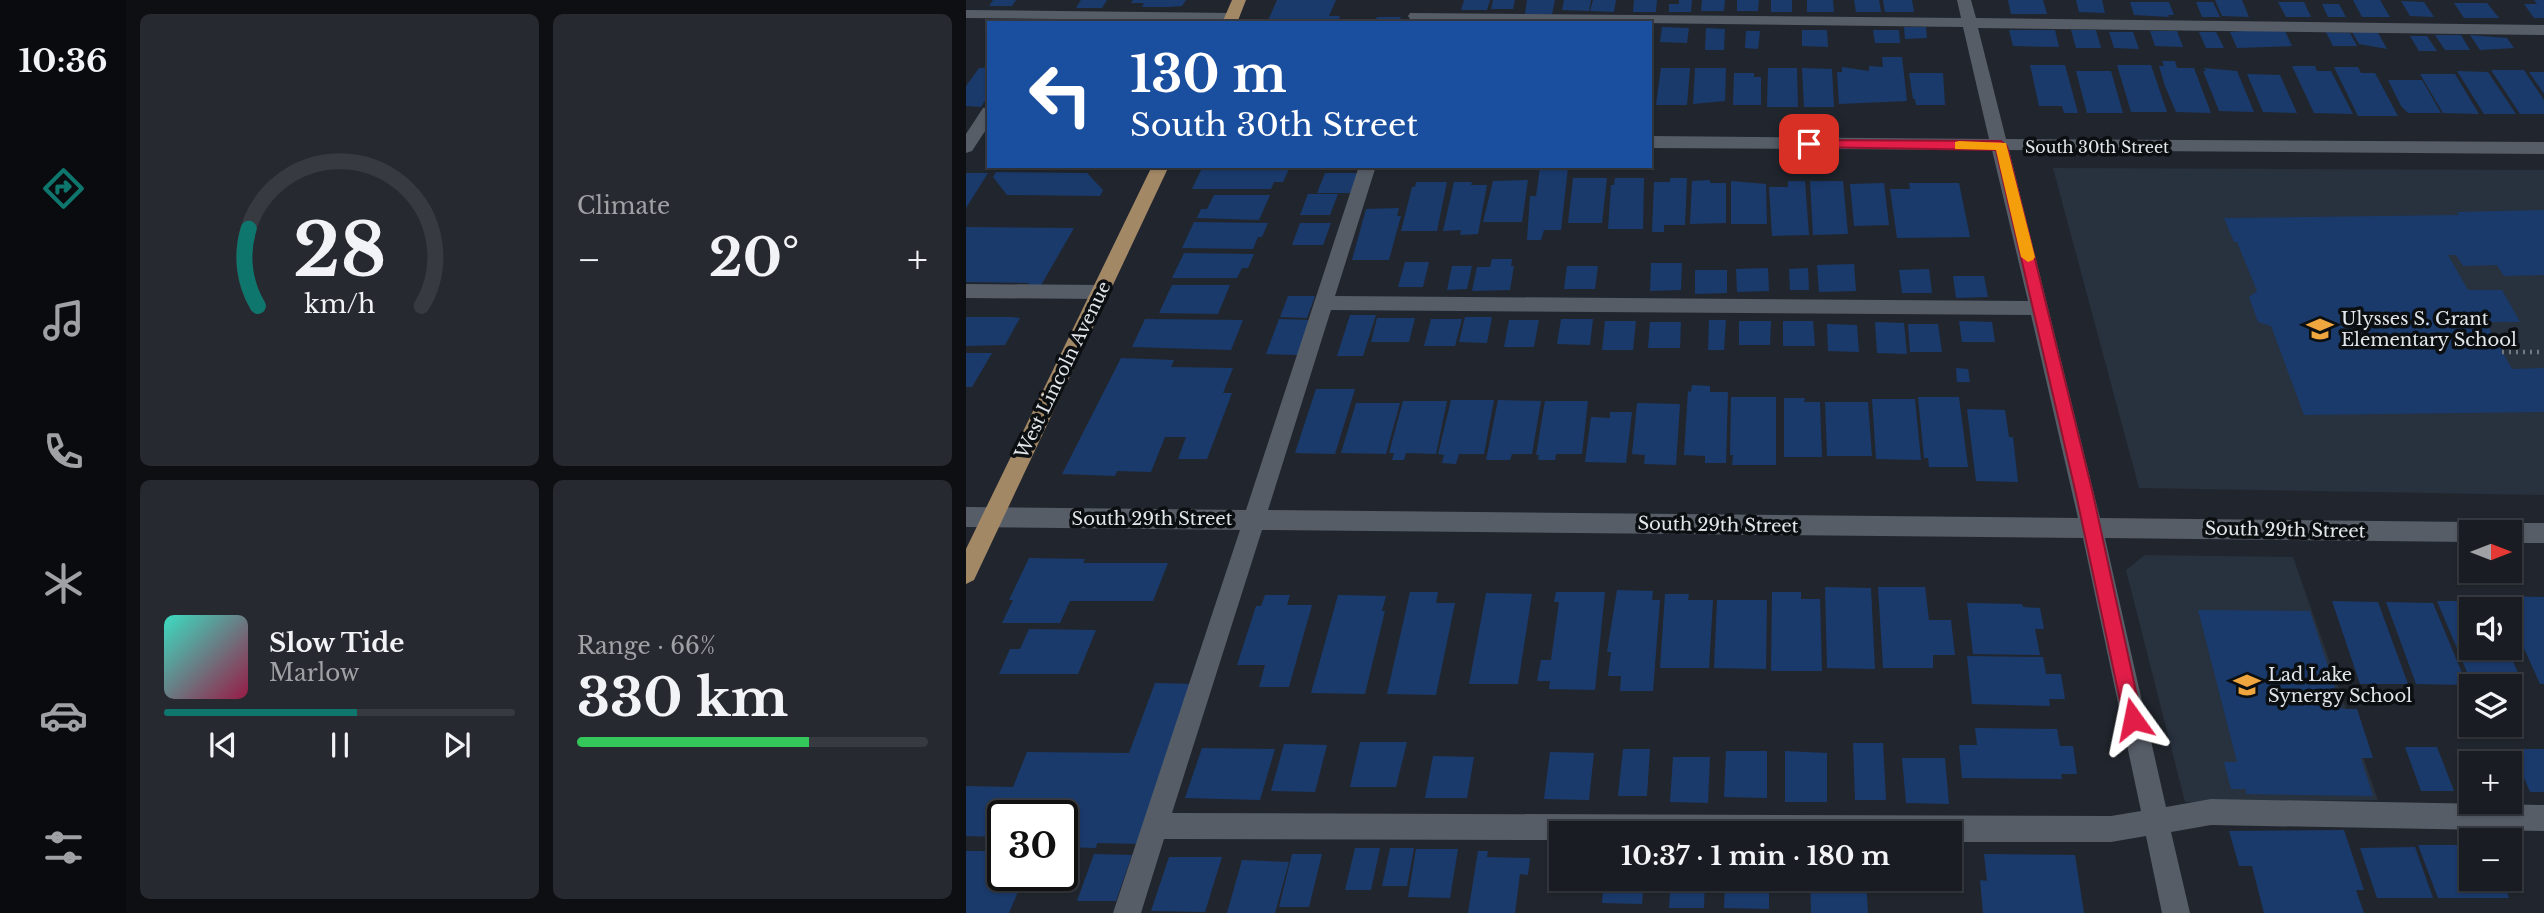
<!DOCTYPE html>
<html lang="en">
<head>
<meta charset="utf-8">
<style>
	body { margin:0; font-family:"Libre Baskerville",serif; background:#26292f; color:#f1f3f6; height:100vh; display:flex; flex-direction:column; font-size:26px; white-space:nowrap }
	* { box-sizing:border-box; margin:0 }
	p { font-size:23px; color:#9fa1a5 }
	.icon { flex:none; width:38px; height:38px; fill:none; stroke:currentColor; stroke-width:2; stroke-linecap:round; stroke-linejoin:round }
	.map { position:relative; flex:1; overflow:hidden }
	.drawer { display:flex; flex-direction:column; gap:14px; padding:14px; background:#0e0f13; width:840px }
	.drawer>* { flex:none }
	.guide { position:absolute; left:21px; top:21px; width:665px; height:147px; border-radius:0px; box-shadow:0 2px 5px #0004,0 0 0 2px #373a40; background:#1a4fa0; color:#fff; overflow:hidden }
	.needle { width:46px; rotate:90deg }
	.tools { position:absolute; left:1493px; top:520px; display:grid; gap:14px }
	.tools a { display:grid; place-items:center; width:63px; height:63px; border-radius:0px; background:#191c22; box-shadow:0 2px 5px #0004,0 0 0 2px #373a40; font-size:35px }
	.speed { position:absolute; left:21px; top:800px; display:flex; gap:14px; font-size:35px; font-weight:700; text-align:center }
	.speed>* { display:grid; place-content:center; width:91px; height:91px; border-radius:50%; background:#191c22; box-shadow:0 2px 5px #0004,0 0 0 2px #373a40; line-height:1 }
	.speed .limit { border:4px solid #111; border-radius:10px; background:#fff; color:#111 }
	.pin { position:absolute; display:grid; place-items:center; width:60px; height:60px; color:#fff; margin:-30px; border-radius:14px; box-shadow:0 4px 10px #0006 }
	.me { position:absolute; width:77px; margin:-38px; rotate:348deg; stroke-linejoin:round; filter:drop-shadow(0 0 5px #0008) }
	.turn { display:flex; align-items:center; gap:24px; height:147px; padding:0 28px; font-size:32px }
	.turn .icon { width:91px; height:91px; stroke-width:2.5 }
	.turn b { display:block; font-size:49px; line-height:60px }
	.big { font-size:52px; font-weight:700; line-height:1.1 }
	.drawer .tile { flex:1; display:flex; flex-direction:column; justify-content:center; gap:10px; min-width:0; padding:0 24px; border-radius:10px; background:#26292f }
	.drawer .dial { align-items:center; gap:0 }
	.dial svg { height:182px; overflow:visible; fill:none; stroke:#373a40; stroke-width:7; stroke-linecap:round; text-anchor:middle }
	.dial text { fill:#f1f3f6; stroke:none }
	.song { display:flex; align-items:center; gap:21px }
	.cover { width:84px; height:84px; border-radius:10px; background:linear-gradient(135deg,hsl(170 70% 55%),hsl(340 70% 35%)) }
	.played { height:7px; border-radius:4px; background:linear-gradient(90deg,#0f766e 55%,#373a40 55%) }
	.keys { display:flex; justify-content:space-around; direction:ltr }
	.heat { display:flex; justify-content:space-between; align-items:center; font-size:38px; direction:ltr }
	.charge { height:10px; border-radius:5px; background:linear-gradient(90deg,#34c759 66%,#373a40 0) }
	.drawer .tiles { flex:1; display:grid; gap:14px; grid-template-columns:repeat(2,1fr) }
	.trip { position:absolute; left:583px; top:821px; width:413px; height:70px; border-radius:0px; background:#191c22; box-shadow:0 2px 5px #0004,0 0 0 2px #373a40; font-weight:700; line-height:70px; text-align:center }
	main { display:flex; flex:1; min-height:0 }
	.tabs { display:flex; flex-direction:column; width:126px; justify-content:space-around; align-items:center; background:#0a0b0e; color:#9fa1a5 }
	.tabs .icon { width:49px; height:49px }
	.tabs .selected { color:#0f766e }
	.tabs b { font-size:32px; color:#f1f3f6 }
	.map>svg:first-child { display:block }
	.built { fill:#28313e }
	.building { fill:#1a3a6b }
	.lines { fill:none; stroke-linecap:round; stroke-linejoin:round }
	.path { stroke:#73787f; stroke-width:4.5; stroke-dasharray:2 5; stroke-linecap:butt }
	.minor { fill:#575d67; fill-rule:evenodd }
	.major { fill:#a38866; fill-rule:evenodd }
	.route { fill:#e11d48; stroke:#92132f; stroke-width:2 }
	.slow { fill:#f59e0b }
	.labels { text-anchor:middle; stroke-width:7; stroke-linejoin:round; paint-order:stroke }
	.far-street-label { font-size:16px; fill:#e2e6eb; stroke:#0c0f12 }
	.poi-label { font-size:18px; fill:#e2e6eb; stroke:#0c0f12; text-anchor:start }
	.street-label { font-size:18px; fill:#e2e6eb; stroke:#0c0f12 }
</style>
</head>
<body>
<main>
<nav class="tabs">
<b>10:36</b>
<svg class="icon selected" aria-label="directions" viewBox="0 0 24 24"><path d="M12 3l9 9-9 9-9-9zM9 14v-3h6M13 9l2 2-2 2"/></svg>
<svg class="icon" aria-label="music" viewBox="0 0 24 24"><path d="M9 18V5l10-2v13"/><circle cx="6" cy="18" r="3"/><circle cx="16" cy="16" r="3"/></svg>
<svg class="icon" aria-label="phone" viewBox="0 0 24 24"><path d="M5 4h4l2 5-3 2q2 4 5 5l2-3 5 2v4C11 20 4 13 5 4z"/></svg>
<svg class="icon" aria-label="climate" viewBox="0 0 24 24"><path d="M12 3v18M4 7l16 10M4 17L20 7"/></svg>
<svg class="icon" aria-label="car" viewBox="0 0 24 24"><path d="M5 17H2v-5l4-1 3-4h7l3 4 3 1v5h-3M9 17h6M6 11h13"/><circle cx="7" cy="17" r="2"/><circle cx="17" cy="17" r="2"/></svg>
<svg class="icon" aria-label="filters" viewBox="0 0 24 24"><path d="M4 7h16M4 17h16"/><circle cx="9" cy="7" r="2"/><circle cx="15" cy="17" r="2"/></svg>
</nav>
<section class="drawer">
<div class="tiles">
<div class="tile dial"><svg viewBox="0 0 100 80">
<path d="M14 69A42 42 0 1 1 86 69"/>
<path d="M14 69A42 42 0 0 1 10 35" stroke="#0f766e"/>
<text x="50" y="56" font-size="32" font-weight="700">28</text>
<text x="50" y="72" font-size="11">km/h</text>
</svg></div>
<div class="tile"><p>Climate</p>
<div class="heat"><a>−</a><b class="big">20°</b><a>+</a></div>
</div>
<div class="tile">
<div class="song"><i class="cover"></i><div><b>Slow Tide</b><p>Marlow</p></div></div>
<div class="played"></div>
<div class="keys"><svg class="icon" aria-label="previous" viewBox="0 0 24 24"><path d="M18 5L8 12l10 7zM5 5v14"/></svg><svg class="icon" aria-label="pause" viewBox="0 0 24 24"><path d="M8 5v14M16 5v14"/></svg><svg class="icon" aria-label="next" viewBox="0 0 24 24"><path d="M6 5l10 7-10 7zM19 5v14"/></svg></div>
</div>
<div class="tile"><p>Range · 66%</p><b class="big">330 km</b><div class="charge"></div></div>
</div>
</section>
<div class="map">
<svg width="1578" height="913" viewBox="0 0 1578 913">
	<rect width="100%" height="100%" fill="#21262e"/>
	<path class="built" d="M1087 168 1578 170V495L1173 488Z
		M1179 555 1327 557 1412 800 1219 802 1160 570Z"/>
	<path class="building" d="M27 0H50L46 6H23Z
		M115 0H141L136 8H110Z
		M167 0H220L216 6 202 7H176L178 3H165Z
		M311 0H370L363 16H374L371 23H301Z
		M498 0H524L521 10H495Z
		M527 0H549L547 9H525Z
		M561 0H589L586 14H559Z
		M598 0H625L623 11 596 10Z
		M627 0H650L648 12 624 11Z
		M668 0H691L690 12H667Z
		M713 0H726L725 12H703V4H713Z
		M736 0H759L758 11H735Z
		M771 0H793L792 11H771Z
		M805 0H826V12H805Z
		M841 0H867L868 12H841Z
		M888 0H913L915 12H890Z
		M917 0H946L948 12H919Z
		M1042 0H1077L1081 14H1045Z
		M1110 0H1136L1139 13 1113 12Z
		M1249 0H1276L1283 17 1256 16Z
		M1387 0H1414L1424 17H1396Z
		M1568 0H1578V18H1568L1558 4H1571Z
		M1435 1 1458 2 1468 17 1444 16Z
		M1164 2H1203L1208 15H1202L1203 17 1168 15Z
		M1230 2H1247L1254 17H1236Z
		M1312 2H1338L1345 17H1320Z
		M1488 3H1521L1533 18H1498Z
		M1356 4H1373L1380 17H1362Z
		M411 17H435L432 23H408Z
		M696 27 723 28 721 43 694 42Z
		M938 27H960L961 38 939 39Z
		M740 28 759 29 758 50H739Z
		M836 30H861L862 47 836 46Z
		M907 30H933L934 43H909Z
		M1043 30H1089L1093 47 1047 46Z
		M1105 30H1130L1135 48H1110Z
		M1291 30 1319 31 1326 46 1271 48 1264 32Z
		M1385 30 1411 31 1421 49 1393 44Z
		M780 31H794L792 49 779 48Z
		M1184 31H1211L1217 47 1189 46Z
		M1143 32H1167L1173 49 1148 48Z
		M1233 32H1250L1258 48H1240Z
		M1360 32 1384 33 1391 46H1367Z
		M1469 35H1495L1504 50H1479Z
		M1504 35 1541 38 1548 48 1514 50Z
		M1444 36H1461L1471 51H1453Z
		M916 57H936L941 101 873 104 871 72H876V67L903 71V66L917 67Z
		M1196 61H1209L1211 68H1228L1245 113 1210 112 1199 86 1193 66H1198Z
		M23 62V94L15 107 0 106V86L13 68H18Z
		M1064 65H1099L1112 113H1098L1096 106H1073Z
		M1151 65H1185L1201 112H1165Z
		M1326 66H1349L1351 71H1365L1387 114 1348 113Z
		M1368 67H1392L1395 73H1409L1432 116H1392Z
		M695 68H724L721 105H690Z
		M729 68H760L759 101 727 104Z
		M802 68H831L832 107H801Z
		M836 68 866 69 868 107H838Z
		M1238 68 1271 71 1288 112 1253 111 1237 71H1240Z
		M1525 70H1558L1578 100V114H1554Z
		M1110 71H1145L1157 113H1121Z
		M1491 71 1522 72 1550 114H1518Z
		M1563 72H1578V94Z
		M768 73H788V77H795V105H767Z
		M943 73H977L979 105H950L949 99H947Z
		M1281 74 1314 75 1331 113 1297 112Z
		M1454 74H1489L1513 114 1477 113Z
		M1422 80H1456L1475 113H1442L1435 106Z
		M237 166H315L314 169H323L317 182H308L305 189H226Z
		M574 168H602L595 230H578L575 240H561L564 196H570Z
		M30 172 121 173 137 190 134 196 41 195 27 177Z
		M0 173H22L0 208Z
		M359 173H392L386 193H351Z
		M607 178H641L636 223H602Z
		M649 178H678L677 229H642L645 185H648Z
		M704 178H721L719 225H698V232H686L688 182H704Z
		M562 180 556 222H517L527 181Z
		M744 180V183H760V223L724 224 726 181Z
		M765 181 800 184 801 224H765Z
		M822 181H839L843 235 806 236 803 187H822Z
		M844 181H877L882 234 847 235Z
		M450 182H481L471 231H435L446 187H449Z
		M488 182H506L505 185H521L512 234 494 235 495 230 477 231Z
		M918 183 923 225 888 226 884 184Z
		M943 183H993L1004 237 931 238 924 189H944Z
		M342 194H372L364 215H334Z
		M248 195H304L293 220 231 218 235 209H241Z
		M433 208 431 216H435L423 260H386L400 209Z
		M1578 210V275L1538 276 1531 265 1497 266 1490 255H1482L1502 290H1536L1554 322H1520L1546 369 1578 368V412L1338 415 1305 326 1292 322 1283 297 1291 291 1271 242H1268L1258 218 1493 215 1491 212Z
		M228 222 302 223 296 237H292L287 249 216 248Z
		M334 223H365L357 245H326Z
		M0 227 108 228 74 287H61L63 283 0 282Z
		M218 253 288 254 282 268H276L271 278H206Z
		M526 259H546L545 266H548L544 290 506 291 511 267H524Z
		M439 262H463L457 287H432Z
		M685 263H716L715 290 684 291Z
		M888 264 890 291 853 292 851 265Z
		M486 266H506L501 289 481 290Z
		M601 266H632L629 289H598Z
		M802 268 803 291 771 292 770 269Z
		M842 268 843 290H824L823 269Z
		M963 269 966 293H936L933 270Z
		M729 270H761V293L729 294Z
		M987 276H1018L1022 297 990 298Z
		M206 285H264L252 314 193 313Z
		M322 296H349L341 318 314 317Z
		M384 315H410L397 356H371Z
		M0 317H45L54 318 39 345 0 346Z
		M499 317H526L521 343 493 342Z
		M411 318H449L443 342H405Z
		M179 319 277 320 265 350 166 347Z
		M313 319 344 320 332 355 300 354Z
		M465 319H496L489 346H458Z
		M595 319H627L624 345 591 344Z
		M543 320H573L568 347H538Z
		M743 320H760L758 350H742Z
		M639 321H670L667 350H636Z
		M773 321H805L804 345H773Z
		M817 321H847L849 346H817Z
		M993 321 1026 322 1029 342H996Z
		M684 322H715L714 348H682Z
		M909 322 938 323 941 354 911 353Z
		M861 324 891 325 893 352 862 351Z
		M942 324H972L976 352H944Z
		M0 353H26L6 387H0Z
		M155 358 208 360 205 367 267 368 257 393H266L241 459H212L220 437H199L185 472 151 471 149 476 96 474Z
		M990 368 1002 369 1004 382H991Z
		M726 385 744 386V392H762L760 463H739V456L718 455 722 391 725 392Z
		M350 389H389L369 454 329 453Z
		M765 397H810V465H766L767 455H764Z
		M952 397H993L1002 467H963L962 458H958Z
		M818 398H839L838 402H854L856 457H818Z
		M906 399H949L955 460 910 459Z
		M485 400H528L518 454H493L490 464 476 463 478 455 472 454Z
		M532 400 575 401 566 454H546L544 460H520Z
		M437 401H481L470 454 440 453 438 460H426L428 453H423Z
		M579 401H622L616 454H590L589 460H572L573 455H570Z
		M859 402H902L906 456H861Z
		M390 403H434L420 454 375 453Z
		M671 403 714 404 710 465 678 464 679 455 666 454Z
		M1001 409 1039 410 1043 437H1047L1052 482 1010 481Z
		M644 412H666L660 463 619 462 625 417 644 418Z
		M63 558 119 559 117 563H202L187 601H104L94 623H36L47 600H43Z
		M859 587 905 588 909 669 861 668Z
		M912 587H959L963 620H985L989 655H967V668H917Z
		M651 590 687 591 686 600H694L687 691H654L655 676H642L645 652H641Z
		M444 592H472L470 603H489L470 695 421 694Z
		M590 592H639L629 690 583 689 584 681H571L575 660H585L593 602H588Z
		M806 592H835V599H854L856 671H805Z
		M520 593 566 594 552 684H503Z
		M699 594H723L722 600H747L743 668H694Z
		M299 595H324L321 605H346L323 687H293L299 665H271L290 606H295Z
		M372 595 420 596 416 611H419L399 694 345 693Z
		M1534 596 1578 597V684H1574L1544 617V609H1540Z
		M751 600H801L800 669 748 668Z
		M1366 601 1412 602 1442 684H1394Z
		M1471 601H1521L1525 609H1505V648H1541L1557 684H1506Z
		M1420 602 1467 603 1501 685 1450 684Z
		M1001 603 1056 604 1057 607 1074 608 1078 629H1069L1074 655 1007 654Z
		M1232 610 1344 611 1376 709H1391L1407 758H1395L1407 796 1280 794V789H1265L1258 762H1271Z
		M63 629 130 630 112 674H33L44 649H54Z
		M1001 656 1077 657 1080 674H1095L1099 699H1083L1084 706 1006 704Z
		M189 683 230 684 176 844 131 843 130 848 96 847V816H37V837L0 836V786L47 787 61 752 163 753Z
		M1009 728 1091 729 1094 746H1107L1111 774H1095L1096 779 996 778 993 745H1011Z
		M394 742H441L430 787H384Z
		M887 743H917L920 800H889Z
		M318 744 361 745 349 792 305 791Z
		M1439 747H1471L1488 791H1455Z
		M236 748 309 749 294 800 219 798Z
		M657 749H684L681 796H652Z
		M1546 749H1578V792H1564Z
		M760 751H801V798L758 797Z
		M819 751 861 753V802H819Z
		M584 752 628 753 623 800 578 799Z
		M467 756 508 757 501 798H459Z
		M707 757H744L742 803 704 802Z
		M936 758H979L983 804 940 803Z
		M1378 830 1398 890H1390L1398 913H1298L1286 866H1273L1263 831Z
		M1452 845H1505V878H1536L1543 898H1472Z
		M1449 847 1467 898H1411L1394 848Z
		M389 848H414L405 890H379Z
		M424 848H448L441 886H416Z
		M450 849H492L484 898 442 897Z
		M0 851H37V875H59L43 913H0Z
		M512 851H522L521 857 564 858 562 875 554 874 549 913H502Z
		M128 854 166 855 150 901H111Z
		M326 854H356L343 907H313Z
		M1018 854 1109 855 1118 913H1017L1014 880 1021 881Z
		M203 857H256L239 912 185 911Z
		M276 860 323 862 309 913H261Z
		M638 878H678L676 904 636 903Z
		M705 878H739L738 908H703Z
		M759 878H803V909L758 908Z
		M844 878H900L902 913H845Z"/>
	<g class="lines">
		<path class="path" d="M1536 352H1578"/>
		<path class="minor" d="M991 0H1005L1010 18 1578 25V35L1012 28 1040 139 1578 142V154L1043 150 1134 518 1505 522 1513 525 1516 532H1505V542L1139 538 1200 807 1245 799 1578 805V831L1245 825 1205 832 1224 913H1196L1180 836 1145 842H984V833H595V840L198 839 175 913H147L274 530 0 527V507L280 510 393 166H410L369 296 1062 301 1026 150 684 148V136L1023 139 997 27 449 20 444 19 442 16 444 13 995 18ZM365 310 1065 315 1112 518 302 510ZM296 530 1117 538 1175 811 1145 816 206 813Z
			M0 10 265 13 272 17 265 21 0 18Z
			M23 107V125L6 151 0 153V134L17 108Z
			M0 284 135 285 142 287 144 292 142 297 135 299 0 298Z
			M1544 523H1578V543H1544V532H1533L1536 526Z"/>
		<path class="major" d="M266 0H280L271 23H256Z
			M186 166H203L8 580 0 584V549Z"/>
	</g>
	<path class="route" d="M843 140 1035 141 1041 146 1127 494 1176 719 1174 726 1167 728 1160 726 1158 719 1110 494 1030 150 839 147 837 144Z"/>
	<path class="slow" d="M993 141 1040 143 1069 257 1067 260 1062 262 1055 257 1030 150 989 149V142Z"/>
	<defs>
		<g id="school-bare" transform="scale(2.1)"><path d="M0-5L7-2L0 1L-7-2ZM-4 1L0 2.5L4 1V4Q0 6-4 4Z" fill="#f0a63f" stroke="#0c0f12" stroke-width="2.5" paint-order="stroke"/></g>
	</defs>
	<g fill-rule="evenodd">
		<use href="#school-bare" x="1354" y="329"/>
		<use href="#school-bare" x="1281" y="685"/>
	</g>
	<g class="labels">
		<g class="far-street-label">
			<text x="1131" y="153">South 30th Street</text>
		</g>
		<g class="poi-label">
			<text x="1375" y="325">Ulysses S. Grant<tspan x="1375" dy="21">Elementary School</tspan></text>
			<text x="1302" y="681">Lad Lake<tspan x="1302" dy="21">Synergy School</tspan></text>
		</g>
		<g class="street-label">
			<text transform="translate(97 370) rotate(-64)" y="6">West Lincoln Avenue</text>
			<text x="186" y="525">South 29th Street</text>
			<text transform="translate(752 525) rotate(1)" y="6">South 29th Street</text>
			<text transform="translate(1319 530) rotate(1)" y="6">South 29th Street</text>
		</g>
	</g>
</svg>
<div class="tools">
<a><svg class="needle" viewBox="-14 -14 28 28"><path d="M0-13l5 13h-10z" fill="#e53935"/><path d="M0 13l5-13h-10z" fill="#9fa1a5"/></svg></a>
<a><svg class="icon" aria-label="sound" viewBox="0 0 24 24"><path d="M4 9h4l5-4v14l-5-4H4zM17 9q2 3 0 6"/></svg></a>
<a><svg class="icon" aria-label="layers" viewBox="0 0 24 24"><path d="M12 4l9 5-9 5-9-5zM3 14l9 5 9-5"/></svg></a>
<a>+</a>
<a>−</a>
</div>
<div class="speed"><div class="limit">30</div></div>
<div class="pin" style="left:843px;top:144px;background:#d93025"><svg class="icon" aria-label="arrive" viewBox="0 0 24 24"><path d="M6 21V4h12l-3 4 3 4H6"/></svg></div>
<svg class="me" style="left:1167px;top:719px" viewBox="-20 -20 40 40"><path d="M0-17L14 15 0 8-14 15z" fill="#e11d48" stroke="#fff" stroke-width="4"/></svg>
<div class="trip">10:37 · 1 min · 180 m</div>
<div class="guide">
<div class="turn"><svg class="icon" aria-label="left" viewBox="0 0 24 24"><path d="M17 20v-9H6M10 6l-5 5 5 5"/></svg><div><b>130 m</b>South 30th Street</div></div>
</div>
</div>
</main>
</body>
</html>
